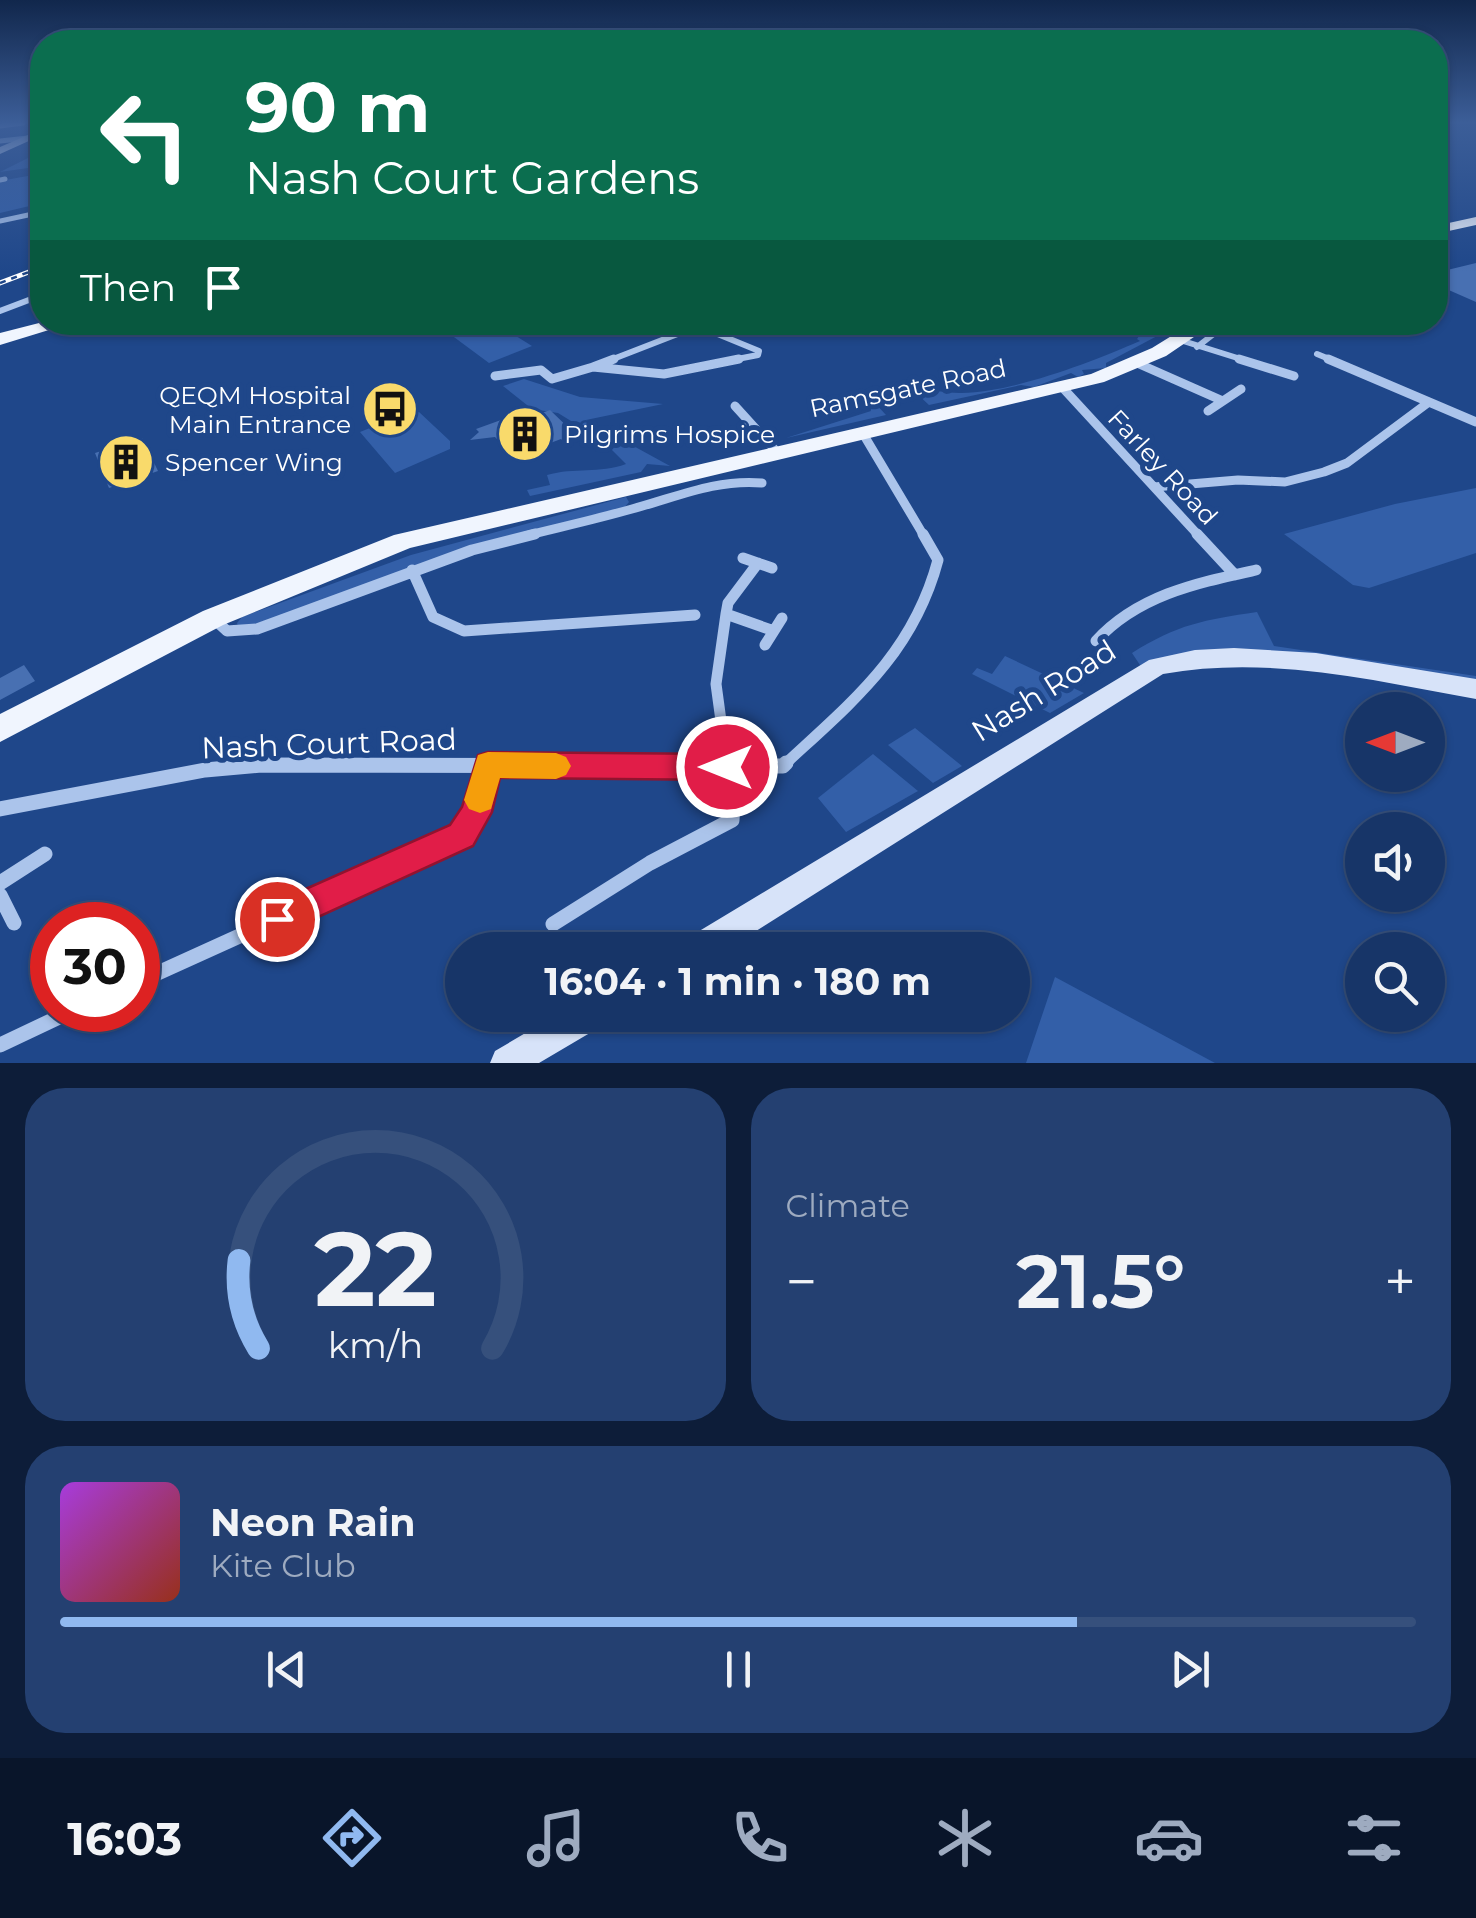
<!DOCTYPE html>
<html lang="en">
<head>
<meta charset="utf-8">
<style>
	body { margin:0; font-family:Montserrat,sans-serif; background:#244071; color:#f1f3f6; height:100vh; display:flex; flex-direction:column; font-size:38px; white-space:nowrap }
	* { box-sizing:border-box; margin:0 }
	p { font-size:32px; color:#9eabc0 }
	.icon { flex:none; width:55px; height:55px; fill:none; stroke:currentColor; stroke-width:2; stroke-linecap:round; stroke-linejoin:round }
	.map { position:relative; height:1063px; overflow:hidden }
	.panel { display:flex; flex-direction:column; gap:25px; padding:25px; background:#0d1d39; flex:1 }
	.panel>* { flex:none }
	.banner { position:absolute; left:30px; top:30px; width:1418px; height:305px; border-radius:40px; box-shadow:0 2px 8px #0004,0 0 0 2px #36507c; background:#0b6e4f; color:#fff; overflow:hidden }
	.needle { width:65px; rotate:270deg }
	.controls { position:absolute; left:1345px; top:692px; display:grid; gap:20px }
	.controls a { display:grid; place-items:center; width:100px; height:100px; border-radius:50%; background:#173568; box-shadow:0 2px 8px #0004,0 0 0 2px #36507c; font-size:50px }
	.speed { position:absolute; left:30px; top:902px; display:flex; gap:20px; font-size:50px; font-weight:700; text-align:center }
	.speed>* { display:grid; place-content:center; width:130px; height:130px; border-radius:50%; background:#173568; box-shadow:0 2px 8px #0004,0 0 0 2px #36507c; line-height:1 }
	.speed .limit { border:15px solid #d22; background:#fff; color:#111 }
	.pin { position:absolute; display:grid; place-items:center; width:85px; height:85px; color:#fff; margin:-42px; border:5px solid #fff; border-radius:50%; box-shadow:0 2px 10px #0007 }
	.me { position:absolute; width:110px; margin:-55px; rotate:270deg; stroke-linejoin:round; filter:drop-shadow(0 0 8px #0008) }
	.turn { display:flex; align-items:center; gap:35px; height:210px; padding:0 50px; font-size:45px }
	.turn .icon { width:130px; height:130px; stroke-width:2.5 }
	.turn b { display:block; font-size:70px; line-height:85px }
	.then { display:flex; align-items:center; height:95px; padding:0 50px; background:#0003; gap:20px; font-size:38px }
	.big { font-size:75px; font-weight:700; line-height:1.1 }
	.panel .card { flex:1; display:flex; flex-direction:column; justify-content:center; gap:15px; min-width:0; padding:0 35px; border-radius:40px; background:#244071 }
	.panel .dial { align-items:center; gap:0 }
	.dial svg { height:260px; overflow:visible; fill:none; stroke:#36507c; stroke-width:7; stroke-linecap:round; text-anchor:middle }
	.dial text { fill:#f1f3f6; stroke:none }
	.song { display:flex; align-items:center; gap:30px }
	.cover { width:120px; height:120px; border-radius:15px; background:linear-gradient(135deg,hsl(280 70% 55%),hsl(10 70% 35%)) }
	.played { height:10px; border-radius:5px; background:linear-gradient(90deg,#90b9f0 75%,#36507c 75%) }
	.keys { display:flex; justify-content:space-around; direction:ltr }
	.heat { display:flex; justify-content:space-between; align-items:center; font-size:55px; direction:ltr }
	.panel .tiles { flex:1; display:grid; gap:25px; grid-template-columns:1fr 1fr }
	.card:last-child { grid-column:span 2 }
	.trip { position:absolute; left:445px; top:932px; width:585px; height:100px; border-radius:50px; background:#173568; box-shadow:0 2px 8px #0004,0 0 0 2px #36507c; font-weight:700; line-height:100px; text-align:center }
	.tabs { display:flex; height:160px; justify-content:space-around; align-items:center; background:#09152a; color:#9eabc0 }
	.tabs .icon { width:70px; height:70px }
	.tabs .on { color:#90b9f0 }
	.tabs b { font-size:45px; color:#f1f3f6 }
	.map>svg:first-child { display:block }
	.green { fill:#335fa8 }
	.building { fill:#4870b2 }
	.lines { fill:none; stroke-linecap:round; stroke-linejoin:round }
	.street-far4 { stroke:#abc4eb; stroke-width:5 }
	.street-far3 { stroke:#abc4eb; stroke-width:6 }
	.street-far2 { stroke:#abc4eb; stroke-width:9 }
	.street-far1 { stroke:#abc4eb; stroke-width:11 }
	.street { stroke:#abc4eb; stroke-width:15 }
	.secondary { fill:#d7e3f9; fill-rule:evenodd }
	.primary { fill:#f0f5fe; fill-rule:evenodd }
	.rail-casing { stroke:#fff; stroke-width:5 }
	.rail { stroke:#1f478a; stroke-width:2.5; stroke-dasharray:6; stroke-linecap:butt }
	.route { fill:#e11d48; stroke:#92132f; stroke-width:2.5 }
	.slow { fill:#f59e0b }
	.labels { text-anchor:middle; stroke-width:10; stroke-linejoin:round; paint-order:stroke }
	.street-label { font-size:25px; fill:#fff; stroke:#1f478a }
	.poi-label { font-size:25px; fill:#fff; stroke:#1f478a; text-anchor:start }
	.near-street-label { font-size:30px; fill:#fff; stroke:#1f478a }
</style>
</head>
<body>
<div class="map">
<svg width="1476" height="1063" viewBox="0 0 1476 1063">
	<rect width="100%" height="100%" fill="#1f478a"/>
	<path class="green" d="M42 151V203L0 213V181L33 175 35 167 0 172Z
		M435 323H495L532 346 489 363Z
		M1148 323 1193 324 1178 325 1106 363V368L1082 370 1084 374 1078 377 1071 373 1034 387 1021 385 929 405 914 391 873 401 886 415 786 438 871 411 865 396C915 370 914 394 962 393 1014 392 1092 362 1140 341L1137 339Z
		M524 379 580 397 663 404 586 420 670 466 647 464 641 472 530 496 527 490 550 485 547 475C575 467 599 474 626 464L602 440 558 413 532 409 503 386Z
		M419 412 450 441V449L395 473 360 432 407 413Z
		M1476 488V553L1369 588 1353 585 1284 534 1395 504Z
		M626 497 629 502 623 509 501 540 239 630 237 623 242 617 411 555Z
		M1257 612 1274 646 1476 676V684L1196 651 1140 665 1132 653C1178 624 1204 620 1257 612Z
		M1005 656 1084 693 1050 713 972 674 977 668 992 674Z
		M915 728 962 766 933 783 888 745Z
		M873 754 918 791 846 832 818 798Z
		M1055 977 1215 1063H1026Z"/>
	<path class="building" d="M1476 263V302L1435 284V273Z
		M550 410 578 437 564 442 561 439 513 457 495 437 470 440 479 432 476 429 526 411 531 417Z
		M142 438 158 471 109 488 95 453Z
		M24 665 35 681 0 700V678Z"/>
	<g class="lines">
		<path class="street-far4" d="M0 126 23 123
			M0 141 28 138
			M0 180 5 179
			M0 221 42 212"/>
		<path class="street-far3" d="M0 311 42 295
			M1180 340 1247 361
			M1197 347 1229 322
			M1317 354 1334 361
			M608 361 693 328H703L759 351 758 355 727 361"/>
		<path class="street-far2" d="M1239 359 1294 376
			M1328 359 1476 422
			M1137 363 1223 401
			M593 367 664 374 739 359
			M593 367 614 359
			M495 376 541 370 552 379 593 367
			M1062 387 1199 536
			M735 406 776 451
			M1208 411 1241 389
			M862 432 924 536
			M1154 487 1238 480 1285 482 1324 472 1347 463 1429 402
			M525 536C561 527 597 519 632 509 677 497 715 479 762 483"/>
		<path class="street-far1" d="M1197 534 1235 575
			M743 558 772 568
			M412 570 433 617 464 631 695 615
			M726 614 774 631
			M213 618 227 631 257 629 472 550 535 534
			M1096 641C1138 595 1197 583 1256 570
			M765 645 782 618
			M258 765H400
			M727 765 716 684 726 614 728 603 758 563
			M784 765C852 702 913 654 938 560L923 534"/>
		<path class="street" d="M726 763 727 767
			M0 809 205 770 261 765 783 766 786 763
			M0 883 45 854
			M0 895 14 923
			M553 924 650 863 732 820 735 767
			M138 982 462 835 477 812 488 764
			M0 1045 74 1010"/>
		<path class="secondary" d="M42 129V135L0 154V147Z
			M1234 648 1316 653 1476 679V699C1372 680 1268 655 1163 674L726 950H681L686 939 1149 660 1195 650Z
			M556 1015H605L600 1027 539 1063H490L495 1051Z"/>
		<path class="primary" d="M1476 217V225L1435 234V226Z
			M43 322H75L0 345V333Z
			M1194 322H1216L1166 356 1104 382 410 548 223 625 0 742V714L203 611 394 535 1091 374 1152 348Z"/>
		<g class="rail-casing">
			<path id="rail" d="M0 283 42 267"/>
		</g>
		<use href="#rail" class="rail"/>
	</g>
	<linearGradient id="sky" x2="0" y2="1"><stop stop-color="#11274c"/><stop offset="0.45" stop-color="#3c5e98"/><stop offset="1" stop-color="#3c5e98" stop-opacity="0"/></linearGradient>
	<rect width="1476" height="272" fill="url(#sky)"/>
	<path class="route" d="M488 752 727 754 737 758 742 767 737 776 727 780 500 778 492 812 473 846 277 936 265 931 260 919 265 907 450 825 462 807 478 755Z"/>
	<path class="slow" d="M488 752 556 753 566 757 571 766 566 775 556 779 500 778 491 809 480 813 469 809 464 800 478 755Z"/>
	<defs>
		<g id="bus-disc" transform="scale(2.875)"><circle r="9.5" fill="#f9da6b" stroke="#1f478a"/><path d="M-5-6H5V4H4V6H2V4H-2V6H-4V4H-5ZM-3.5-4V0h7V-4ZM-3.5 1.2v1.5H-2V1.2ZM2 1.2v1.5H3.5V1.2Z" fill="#111"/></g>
		<g id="building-disc" transform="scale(2.875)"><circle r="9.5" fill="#f9da6b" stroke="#1f478a"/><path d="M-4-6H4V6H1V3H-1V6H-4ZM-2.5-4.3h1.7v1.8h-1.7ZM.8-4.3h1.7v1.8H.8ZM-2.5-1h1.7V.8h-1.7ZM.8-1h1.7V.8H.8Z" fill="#111"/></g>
	</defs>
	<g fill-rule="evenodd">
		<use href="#bus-disc" x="390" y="409"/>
		<use href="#building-disc" x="525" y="434"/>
		<use href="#building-disc" x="126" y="462"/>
	</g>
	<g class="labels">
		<g class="street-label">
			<text transform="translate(908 388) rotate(-12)" y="9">Ramsgate Road</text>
			<text transform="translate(1163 467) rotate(47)" y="9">Farley Road</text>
		</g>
		<g class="poi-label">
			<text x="351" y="404" text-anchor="end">QEQM Hospital<tspan x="351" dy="29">Main Entrance</tspan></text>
			<text x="564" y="443">Pilgrims Hospice</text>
			<text x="165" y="471">Spencer Wing</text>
		</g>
		<g class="near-street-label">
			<text transform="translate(1044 691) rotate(-32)" y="10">Nash Road</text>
			<text transform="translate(329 744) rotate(-2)" y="10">Nash Court Road</text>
		</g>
	</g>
</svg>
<div class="controls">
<a><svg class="needle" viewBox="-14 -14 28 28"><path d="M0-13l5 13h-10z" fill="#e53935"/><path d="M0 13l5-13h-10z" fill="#9eabc0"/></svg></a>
<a><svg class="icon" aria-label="sound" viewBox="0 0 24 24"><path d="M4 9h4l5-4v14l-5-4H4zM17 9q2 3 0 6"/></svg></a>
<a><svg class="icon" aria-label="search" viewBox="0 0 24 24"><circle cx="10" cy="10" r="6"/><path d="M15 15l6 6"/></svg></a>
</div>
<div class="speed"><div class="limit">30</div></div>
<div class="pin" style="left:277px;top:919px;background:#d93025"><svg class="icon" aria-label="arrive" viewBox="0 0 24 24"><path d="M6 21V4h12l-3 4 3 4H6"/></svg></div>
<svg class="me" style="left:727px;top:767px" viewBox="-20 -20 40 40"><circle r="17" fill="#e11d48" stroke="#fff" stroke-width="3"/><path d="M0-11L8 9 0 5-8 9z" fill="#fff"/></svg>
<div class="trip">16:04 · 1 min · 180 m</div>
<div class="banner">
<div class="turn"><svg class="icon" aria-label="left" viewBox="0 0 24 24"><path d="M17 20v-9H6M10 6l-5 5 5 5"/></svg><div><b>90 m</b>Nash Court Gardens</div></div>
<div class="then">Then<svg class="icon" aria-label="arrive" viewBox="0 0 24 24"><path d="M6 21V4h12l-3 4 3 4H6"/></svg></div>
</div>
</div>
<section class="panel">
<div class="tiles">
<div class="card dial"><svg viewBox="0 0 100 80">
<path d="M14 69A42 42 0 1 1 86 69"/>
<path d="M14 69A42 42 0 0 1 8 42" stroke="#90b9f0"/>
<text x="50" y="56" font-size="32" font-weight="700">22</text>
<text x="50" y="72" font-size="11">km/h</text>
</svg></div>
<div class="card"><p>Climate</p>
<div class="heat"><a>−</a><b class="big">21.5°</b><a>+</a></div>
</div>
<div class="card">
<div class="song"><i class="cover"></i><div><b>Neon Rain</b><p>Kite Club</p></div></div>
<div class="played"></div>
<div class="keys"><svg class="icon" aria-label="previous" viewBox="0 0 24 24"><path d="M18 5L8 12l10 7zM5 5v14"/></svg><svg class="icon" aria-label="pause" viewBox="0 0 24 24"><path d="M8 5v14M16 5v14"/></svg><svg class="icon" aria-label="next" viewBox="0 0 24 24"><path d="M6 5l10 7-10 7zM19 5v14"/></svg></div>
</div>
</div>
</section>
<nav class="tabs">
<b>16:03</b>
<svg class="icon on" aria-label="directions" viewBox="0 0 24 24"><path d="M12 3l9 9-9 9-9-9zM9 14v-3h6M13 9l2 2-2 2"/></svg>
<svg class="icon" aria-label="music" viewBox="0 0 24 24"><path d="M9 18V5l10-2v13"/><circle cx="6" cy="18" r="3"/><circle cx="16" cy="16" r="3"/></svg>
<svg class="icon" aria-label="phone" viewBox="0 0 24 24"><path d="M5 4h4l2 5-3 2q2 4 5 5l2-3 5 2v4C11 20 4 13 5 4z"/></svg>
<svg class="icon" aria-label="climate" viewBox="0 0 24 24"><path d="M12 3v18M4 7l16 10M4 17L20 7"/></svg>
<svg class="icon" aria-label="car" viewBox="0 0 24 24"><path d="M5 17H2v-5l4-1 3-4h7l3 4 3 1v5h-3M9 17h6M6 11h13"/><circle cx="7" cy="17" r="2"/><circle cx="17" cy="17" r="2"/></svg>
<svg class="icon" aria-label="filters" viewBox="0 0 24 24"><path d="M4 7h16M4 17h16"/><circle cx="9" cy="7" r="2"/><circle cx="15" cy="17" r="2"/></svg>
</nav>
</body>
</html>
